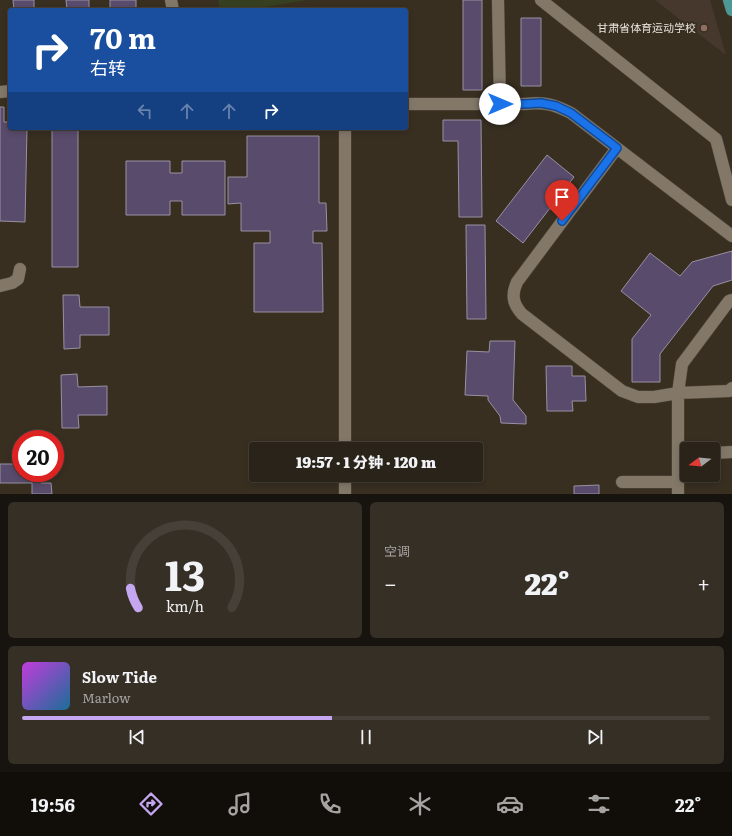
<!DOCTYPE html>
<html lang="zh">
<head>
<meta charset="utf-8">
<style>
	body { margin:0; font-family:Literata,"Noto Sans SC",serif; background:#362f26; color:#f1f3f6; height:100vh; display:flex; flex-direction:column; font-size:15px; white-space:nowrap }
	* { box-sizing:border-box; margin:0 }
	p { font-size:13px; color:#a5a4a2 }
	.icon { flex:none; width:22px; height:22px; fill:none; stroke:currentColor; stroke-width:2; stroke-linecap:round; stroke-linejoin:round }
	.map { position:relative; height:494px; overflow:hidden }
	.side { display:flex; flex-direction:column; gap:8px; padding:8px; background:#17130e; flex:1 }
	.side>* { flex:none }
	.guide { position:absolute; left:8px; top:8px; width:400px; height:122px; border-radius:4px; box-shadow:0 2px 6px #0003,0 0 0 1px #464038; background:#1a4fa0; color:#fff; overflow:hidden }
	.needle { width:26px; rotate:254deg }
	.buttons { position:absolute; left:680px; top:442px; display:grid; gap:8px }
	.buttons a { display:grid; place-items:center; width:40px; height:40px; border-radius:4px; background:#2a2319; box-shadow:0 2px 6px #0003,0 0 0 1px #464038; font-size:20px }
	.speed { position:absolute; left:12px; top:430px; display:flex; gap:8px; font-size:20px; font-weight:700; text-align:center }
	.speed>* { display:grid; place-content:center; width:52px; height:52px; border-radius:50%; background:#2a2319; box-shadow:0 2px 6px #0003,0 0 0 1px #464038; line-height:1 }
	.speed .limit { border:6px solid #d22; background:#fff; color:#111 }
	.pin { position:absolute; display:grid; place-items:center; width:34px; height:34px; color:#fff; margin:-41px -17px; border-radius:50% 50% 50% 0; rotate:-45deg; box-shadow:0 0 4px #0007 }
	.pin .icon { rotate:45deg }
	.me { position:absolute; width:44px; margin:-22px; rotate:90deg; stroke-linejoin:round; filter:drop-shadow(0 0 3px #0008) }
	.turn { display:flex; align-items:center; gap:14px; height:84px; padding:0 16px; font-size:18px }
	.turn .icon { width:52px; height:52px; stroke-width:2.5 }
	.turn b { display:block; font-size:28px; line-height:34px }
	.lanes { display:flex; align-items:center; height:38px; padding:0 16px; background:#0003; justify-content:center; gap:20px; direction:ltr }
	.lanes .off { opacity:.35 }
	.big { font-size:30px; font-weight:800; line-height:1.1 }
	.side .widget { flex:1; display:flex; flex-direction:column; justify-content:center; gap:6px; min-width:0; padding:0 14px; border-radius:6px; background:#362f26 }
	.side .dial { align-items:center; gap:0 }
	.dial svg { height:104px; overflow:visible; fill:none; stroke:#464038; stroke-width:7; stroke-linecap:round; text-anchor:middle }
	.dial text { fill:#f1f3f6; stroke:none }
	.song { display:flex; align-items:center; gap:12px }
	.cover { width:48px; height:48px; border-radius:6px; background:linear-gradient(135deg,hsl(290 70% 55%),hsl(200 70% 35%)) }
	.played { height:4px; border-radius:2px; background:linear-gradient(90deg,#c5a7f1 45%,#464038 45%) }
	.keys { display:flex; justify-content:space-around; direction:ltr }
	.heat { display:flex; justify-content:space-between; align-items:center; font-size:22px; direction:ltr }
	.side .tiles { flex:1; display:grid; gap:8px; grid-template-columns:1fr 1fr }
	.widget:last-child { grid-column:span 2 }
	.trip { position:absolute; left:249px; top:442px; width:234px; height:40px; border-radius:4px; background:#2a2319; box-shadow:0 2px 6px #0003,0 0 0 1px #464038; font-weight:800; line-height:40px; text-align:center }
	.tabs { display:flex; height:64px; justify-content:space-around; align-items:center; background:#110e0a; color:#a5a4a2 }
	.tabs .icon { width:28px; height:28px }
	.tabs .selected { color:#c5a7f1 }
	.tabs b { font-size:18px; color:#f1f3f6 }
	.map>svg:first-child { display:block }
	.education { fill:#46382c }
	.green { fill:#363f1f }
	.building { fill:#594b6b; stroke:#9891a3 }
	.lines { fill:none; stroke-linecap:round; stroke-linejoin:round }
	.minor-casing { stroke:#544c40; stroke-width:13 }
	.major-casing { stroke:#544c40; stroke-width:13 }
	.minor { stroke:#837868; stroke-width:12 }
	.major { stroke:#4d9896; stroke-width:12 }
	.route-casing { stroke:#114b97; stroke-width:10 }
	.route { stroke:#1a73e8; stroke-width:7 }
	.education-dot { fill:#8d6e63; stroke:#382f21; stroke-width:1.5 }
	.labels { text-anchor:middle; stroke-width:4; stroke-linejoin:round; paint-order:stroke }
	.poi-label { font-size:11px; fill:#ebe4db; stroke:#382f21; text-anchor:end }
</style>
</head>
<body>
<div class="map">
<svg width="732" height="494" viewBox="0 0 732 494">
	<rect width="100%" height="100%" fill="#382f21"/>
	<path class="education" d="M655 0H710L726 55Z"/>
	<path class="green" d="M218 0H308L247 10H220Z"/>
	<path class="building" d="M13 0H34V10H14Z
		M66 0H89V10H67Z
		M110 0H136V10H110Z
		M463 0H482V90H463Z
		M521 18H541V86H521Z
		M0 107H4V122H10V128H27L25 222 0 221Z
		M443 120H481L482 217H459L458 141H443Z
		M52 128H78V267H52Z
		M247 136H319V203H326L327 231H313V243H322L323 312H254V243H270V231H241V203L228 204V177H247Z
		M547 155 574 177 523 243 496 221Z
		M126 161H170V173H182V161H225V215H182V201H170V215H126Z
		M466 225H485L486 319H467Z
		M732 251V280L713 286 660 354V382H632V339L651 315 621 291 650 253 680 276 692 262Z
		M63 295H79L80 307H109V335H80V348L64 349Z
		M490 341H515L513 400 526 416V424L501 423 500 416 488 400V396L465 395 467 351 489 352Z
		M546 366H572V376H585L586 401H572L573 411H547Z
		M77 374 78 387 107 386V415H78L79 428H62L61 375Z
		M0 464H21V473H41V483H51L52 494H32V483H0Z
		M599 485V494H574V486Z"/>
	<g class="lines">
		<g class="minor-casing">
			<path id="minor" d="M171 0 173 10
				M498 0 500 104
				M541 0 716 139 732 200
				M0 92 10 91
				M406 104H524C545 102 553 104 571 113L732 236
				M345 128V449
				M617 148 517 282C511 295 513 304 522 314L622 391 638 397H654L678 393 729 391 732 388
				M0 286 12 283 18 279 20 269
				M713 453 732 452
				M345 475V494
				M622 482H678
				M678 494V393L682 364 729 301 732 300"/>
		</g>
		<g class="major-casing">
			<path id="major" d="M729 0 732 10"/>
		</g>
		<use href="#minor" class="minor"/>
		<use href="#major" class="major"/>
	</g>
	<g class="lines">
		<g class="route-casing">
			<path id="route" d="M500 104H524L541 103 556 106 571 113 617 148 562 221"/>
		</g>
		<use href="#route" class="route"/>
	</g>
	<circle class="education-dot" cx="704" cy="28" r="4"/>
	<g class="labels">
		<g class="poi-label">
			<text x="696" y="32">甘肃省体育运动学校</text>
		</g>
	</g>
</svg>
<div class="buttons">
<a><svg class="needle" viewBox="-14 -14 28 28"><path d="M0-13l5 13h-10z" fill="#e53935"/><path d="M0 13l5-13h-10z" fill="#a5a4a2"/></svg></a>
</div>
<div class="speed"><div class="limit">20</div></div>
<div class="pin" style="left:562px;top:221px;background:#d93025"><svg class="icon" aria-label="arrive" viewBox="0 0 24 24"><path d="M6 21V4h12l-3 4 3 4H6"/></svg></div>
<svg class="me" style="left:500px;top:104px" viewBox="-20 -20 40 40"><circle r="19" fill="#fff"/><path d="M0-13L10 11 0 6-10 11z" fill="#1a73e8"/></svg>
<div class="trip">19:57 · 1 分钟 · 120 m</div>
<div class="guide">
<div class="turn"><svg class="icon" aria-label="right" viewBox="0 0 24 24"><path d="M7 20v-9h11M14 6l5 5-5 5"/></svg><div><b>70 m</b>右转</div></div>
<div class="lanes"><svg class="icon off" aria-label="left" viewBox="0 0 24 24"><path d="M17 20v-9H6M10 6l-5 5 5 5"/></svg><svg class="icon off" aria-label="ahead" viewBox="0 0 24 24"><path d="M12 20V5M6 11l6-6 6 6"/></svg><svg class="icon off" aria-label="ahead" viewBox="0 0 24 24"><path d="M12 20V5M6 11l6-6 6 6"/></svg><svg class="icon" aria-label="right" viewBox="0 0 24 24"><path d="M7 20v-9h11M14 6l5 5-5 5"/></svg></div>
</div>
</div>
<section class="side">
<div class="tiles">
<div class="widget dial"><svg viewBox="0 0 100 80">
<path d="M14 69A42 42 0 1 1 86 69"/>
<path d="M14 69A42 42 0 0 1 8 54" stroke="#c5a7f1"/>
<text x="50" y="56" font-size="32" font-weight="700">13</text>
<text x="50" y="72" font-size="11">km/h</text>
</svg></div>
<div class="widget"><p>空调</p>
<div class="heat"><a>−</a><b class="big">22°</b><a>+</a></div>
</div>
<div class="widget">
<div class="song"><i class="cover"></i><div><b>Slow Tide</b><p>Marlow</p></div></div>
<div class="played"></div>
<div class="keys"><svg class="icon" aria-label="previous" viewBox="0 0 24 24"><path d="M18 5L8 12l10 7zM5 5v14"/></svg><svg class="icon" aria-label="pause" viewBox="0 0 24 24"><path d="M8 5v14M16 5v14"/></svg><svg class="icon" aria-label="next" viewBox="0 0 24 24"><path d="M6 5l10 7-10 7zM19 5v14"/></svg></div>
</div>
</div>
</section>
<nav class="tabs">
<b>19:56</b>
<svg class="icon selected" aria-label="directions" viewBox="0 0 24 24"><path d="M12 3l9 9-9 9-9-9zM9 14v-3h6M13 9l2 2-2 2"/></svg>
<svg class="icon" aria-label="music" viewBox="0 0 24 24"><path d="M9 18V5l10-2v13"/><circle cx="6" cy="18" r="3"/><circle cx="16" cy="16" r="3"/></svg>
<svg class="icon" aria-label="phone" viewBox="0 0 24 24"><path d="M5 4h4l2 5-3 2q2 4 5 5l2-3 5 2v4C11 20 4 13 5 4z"/></svg>
<svg class="icon" aria-label="climate" viewBox="0 0 24 24"><path d="M12 3v18M4 7l16 10M4 17L20 7"/></svg>
<svg class="icon" aria-label="car" viewBox="0 0 24 24"><path d="M5 17H2v-5l4-1 3-4h7l3 4 3 1v5h-3M9 17h6M6 11h13"/><circle cx="7" cy="17" r="2"/><circle cx="17" cy="17" r="2"/></svg>
<svg class="icon" aria-label="filters" viewBox="0 0 24 24"><path d="M4 7h16M4 17h16"/><circle cx="9" cy="7" r="2"/><circle cx="15" cy="17" r="2"/></svg>
<b>22°</b>
</nav>
</body>
</html>
